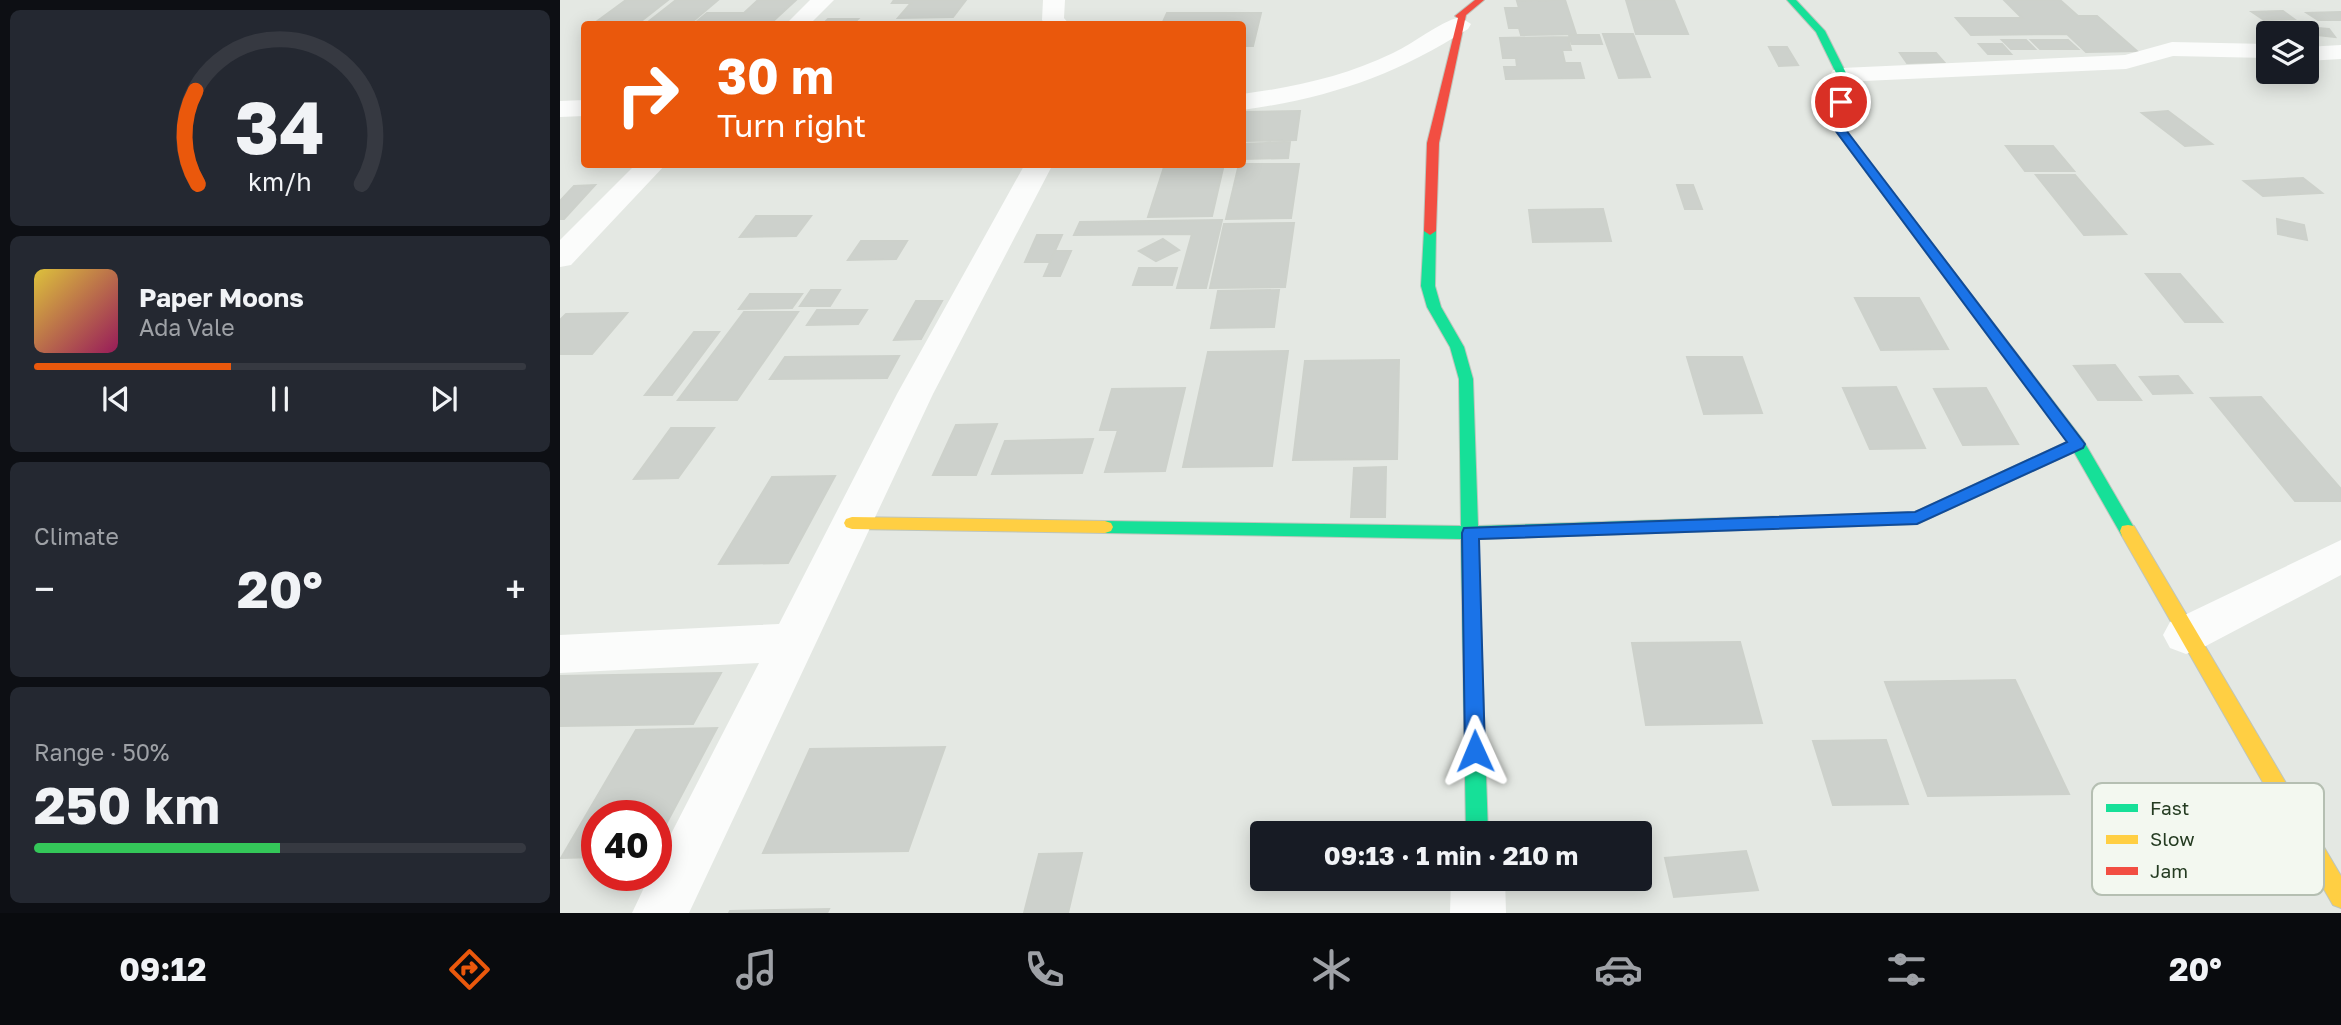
<!DOCTYPE html>
<html lang="en">
<head>
<meta charset="utf-8">
<style>
	body { margin:0; font-family:"Golos Text",sans-serif; background:#242831; color:#f1f3f6; height:100vh; display:flex; flex-direction:column; font-size:26px; white-space:nowrap }
	* { box-sizing:border-box; margin:0 }
	p { font-size:23px; color:#9ea1a6 }
	.icon { flex:none; width:38px; height:38px; fill:none; stroke:currentColor; stroke-width:2; stroke-linecap:round; stroke-linejoin:round }
	.map { position:relative; flex:1; overflow:hidden }
	.sheet { display:flex; flex-direction:column; gap:10px; padding:10px; background:#0d0f14; width:560px }
	.sheet>* { flex:none }
	.hud { position:absolute; left:21px; top:21px; width:665px; height:147px; border-radius:7px; box-shadow:0 4px 18px #0003; background:#ea580c; color:#fff; overflow:hidden }
	.controls { position:absolute; left:1696px; top:21px; display:grid; gap:14px }
	.controls a { display:grid; place-items:center; width:63px; height:63px; border-radius:7px; background:#171b24; box-shadow:0 4px 18px #0003; font-size:35px }
	.speed { position:absolute; left:21px; top:800px; display:flex; gap:14px; font-size:35px; font-weight:700; text-align:center }
	.speed>* { display:grid; place-content:center; width:91px; height:91px; border-radius:50%; background:#171b24; box-shadow:0 4px 18px #0003; line-height:1 }
	.speed .limit { border:10px solid #d22; background:#fff; color:#111 }
	.pin { position:absolute; display:grid; place-items:center; width:60px; height:60px; color:#fff; margin:-30px; border:4px solid #fff; border-radius:50%; box-shadow:0 2px 7px #0007 }
	.me { position:absolute; width:77px; margin:-38px; rotate:359deg; stroke-linejoin:round; filter:drop-shadow(0 0 5px #0008) }
	.turn { display:flex; align-items:center; gap:24px; height:147px; padding:0 21px; font-size:32px }
	.turn .icon { width:91px; height:91px; stroke-width:2.5 }
	.turn b { display:block; font-size:49px; line-height:60px }
	.big { font-size:52px; font-weight:700; line-height:1.1 }
	.sheet .widget { flex:1; display:flex; flex-direction:column; justify-content:center; gap:10px; min-width:0; padding:0 24px; border-radius:10px; background:#242831 }
	.sheet .dial { align-items:center; gap:0 }
	.dial svg { height:182px; overflow:visible; fill:none; stroke:#363941; stroke-width:7; stroke-linecap:round; text-anchor:middle }
	.dial text { fill:#f1f3f6; stroke:none }
	.song { display:flex; align-items:center; gap:21px }
	.cover { width:84px; height:84px; border-radius:10px; background:linear-gradient(135deg,hsl(50 70% 55%),hsl(330 70% 35%)) }
	.played { height:7px; border-radius:4px; background:linear-gradient(90deg,#ea580c 40%,#363941 40%) }
	.keys { display:flex; justify-content:space-around; direction:ltr }
	.heat { display:flex; justify-content:space-between; align-items:center; font-size:38px; direction:ltr }
	.charge { height:10px; border-radius:5px; background:linear-gradient(90deg,#34c759 50%,#363941 0) }
	.trip { position:absolute; left:690px; top:821px; width:402px; height:70px; border-radius:7px; background:#171b24; box-shadow:0 4px 18px #0003; font-weight:700; line-height:70px; text-align:center }
	.menu { display:flex; height:112px; justify-content:space-around; align-items:center; background:#090b0e; color:#9ea1a6 }
	.menu .icon { width:49px; height:49px }
	.menu .current { color:#ea580c }
	.menu b { font-size:32px; color:#f1f3f6 }
	main { display:flex; flex:1; min-height:0 }
	.map>svg:first-child { display:block }
	.building { fill:#cdd1cc; stroke:#cdd1cb; stroke-width:2 }
	.lines { fill:none; stroke-linecap:round; stroke-linejoin:round }
	.fast-casing { stroke:#bec5bc; stroke-width:2 }
	.slow-casing { stroke:#bec5bc; stroke-width:2 }
	.jam-casing { stroke:#bec5bc; stroke-width:2 }
	.street { fill:#fbfcfb; fill-rule:evenodd }
	.fast { fill:#16e098; fill-rule:evenodd }
	.slow { fill:#ffcf43; fill-rule:evenodd }
	.jam { fill:#f24e42; fill-rule:evenodd }
	.route { fill:#1a73e8; stroke:#114b97; stroke-width:2 }
	.key { fill:#f3f8f0; stroke:#b5bfb2; stroke-width:2 }
	.key-label { font-size:19px; fill:#243b21 }
</style>
</head>
<body>
<main>
<section class="sheet">
<div class="widget dial"><svg viewBox="0 0 100 80">
<path d="M14 69A42 42 0 1 1 86 69"/>
<path d="M14 69A42 42 0 0 1 13 28" stroke="#ea580c"/>
<text x="50" y="56" font-size="32" font-weight="700">34</text>
<text x="50" y="72" font-size="11">km/h</text>
</svg></div>
<div class="widget">
<div class="song"><i class="cover"></i><div><b>Paper Moons</b><p>Ada Vale</p></div></div>
<div class="played"></div>
<div class="keys"><svg class="icon" aria-label="previous" viewBox="0 0 24 24"><path d="M18 5L8 12l10 7zM5 5v14"/></svg><svg class="icon" aria-label="pause" viewBox="0 0 24 24"><path d="M8 5v14M16 5v14"/></svg><svg class="icon" aria-label="next" viewBox="0 0 24 24"><path d="M6 5l10 7-10 7zM19 5v14"/></svg></div>
</div>
<div class="widget"><p>Climate</p>
<div class="heat"><a>−</a><b class="big">20°</b><a>+</a></div>
</div>
<div class="widget"><p>Range · 50%</p><b class="big">250 km</b><div class="charge"></div></div>
</section>
<div class="map">
<svg width="1781" height="913" viewBox="0 0 1781 913">
	<rect width="100%" height="100%" fill="#e4e8e3"/>
	<path class="building" d="M66 0H108L80 22H36Z
		M116 0H158L132 22H88Z
		M198 0H236L210 24 135 23 147 13H184Z
		M334 0H406L393 17 338 18 351 3H332Z
		M1005 0 1016 34 961 35 959 28H949L945 8H959L957 1Z
		M1066 0H1114L1128 34H1076Z
		M1444 0H1500L1518 16H1537L1577 51 1526 52 1507 34 1411 35 1396 18H1462Z
		M1723 11 1734 19 1704 20 1692 12Z
		M1781 12V20H1758L1747 13Z
		M607 13H701L693 46H682V24H602Z
		M268 19H298L293 24H263Z
		M1733 26 1769 29 1775 37 1739 33Z
		M1043 34H1073L1090 77 1059 78Z
		M1009 35H1039L1042 44H1012Z
		M1008 37 1011 50H1002L1005 63H1020L1024 78 946 79 944 67H957L956 58H943L940 38Z
		M1442 40H1466L1475 49H1451Z
		M1471 40H1508L1518 49H1480Z
		M1419 44H1442L1451 54H1428Z
		M1209 47H1227L1238 65 1219 66Z
		M1340 53H1376L1384 62 1347 63Z
		M740 111 736 140 682 141 685 112Z
		M1608 111 1652 144 1625 146 1582 113Z
		M730 142 728 158 682 159V144Z
		M1446 146H1493L1514 171H1465Z
		M605 164H664L652 216 588 217Z
		M679 164H739L731 218 666 219Z
		M1476 175H1515L1566 234 1524 235Z
		M1743 178 1762 193 1703 196 1684 181Z
		M35 185 4 219H0V201L14 186Z
		M1117 185H1133L1142 209H1125Z
		M1043 209 1051 241 973 242 969 210Z
		M196 216H251L236 236 180 237Z
		M1717 219 1744 225 1747 240 1718 234Z
		M662 220 646 288H617L632 234 514 235 520 222Z
		M734 223 725 287 650 288 664 224Z
		M477 235H502L490 262H465Z
		M603 239 619 250 596 261 579 251Z
		M301 241H347L336 259 288 260Z
		M495 251H511L500 276H484Z
		M579 268H617L612 285H573Z
		M1586 274H1620L1662 322H1625Z
		M251 290H280L270 306H240Z
		M719 290 714 327 651 328 658 291Z
		M190 294H242L232 308 179 309Z
		M1295 298H1359L1388 349 1321 350Z
		M356 301H382L361 339 334 340Z
		M257 310H307L298 324 247 325Z
		M184 312H238L177 400H118Z
		M67 313 32 354H0V320L6 314Z
		M134 332H159L112 395H85Z
		M728 351 712 466 623 467 648 352Z
		M339 356 327 378 210 379 225 357Z
		M1127 357H1182L1202 413 1144 414Z
		M839 360 837 459 733 460 745 361Z
		M1555 365 1581 400H1538L1514 366Z
		M1618 376 1632 393 1593 394 1580 377Z
		M1336 387 1365 448 1310 449 1283 388Z
		M625 388 605 471 545 472 558 430H540L552 389Z
		M1426 388 1458 444 1403 445 1374 389Z
		M1701 397 1781 489V501H1735L1651 398Z
		M437 424 416 475H373L396 425Z
		M111 428H154L118 478 74 479Z
		M533 439 522 473 432 474 445 441Z
		M826 467 825 517H791L794 468Z
		M275 476 228 563 159 564 212 477Z
		M1180 642 1202 723 1086 725 1072 643Z
		M161 673 133 724 0 726V676Z
		M1455 680 1509 794 1368 796 1325 682Z
		M157 728 96 843V816H37V857L1 858 76 730Z
		M1326 740 1348 804 1273 805 1253 741Z
		M385 747 348 851 203 853 250 749Z
		M1186 851 1198 890 1114 897 1105 858Z
		M522 853 508 913H464L479 854Z
		M269 909 267 913H169L170 911Z"/>
	<g class="lines">
		<g class="fast-casing">
			<path id="fast" d="M1227 0H1236L1265 31 1287 75 1285 130 1523 440 1576 531 1574 536H1562L1514 452 1357 524 918 539 928 833H906L901 539 545 533 539 531 537 527 539 523 545 521 901 526 899 379 890 347 867 307 861 286 864 231 870 227 876 231 875 286 881 307 904 347 913 379 918 526 1355 512 1507 442 1275 130 1277 75 1256 32Z"/>
		</g>
		<g class="slow-casing">
			<path id="slow" d="M292 517 545 521 551 523 553 527 551 531 545 533 292 529 286 527 284 523 286 519Z
				M1568 525 1574 526 1781 876V908L1773 905 1562 536 1560 531 1562 526Z"/>
		</g>
		<g class="jam-casing">
			<path id="jam" d="M915 0H924L906 15 879 143 876 231 870 235 864 231 867 143 898 18 895 16Z"/>
		</g>
		<path class="street" d="M250 0H274L250 24H226Z
			M483 0H505L504 18 509 24H485L482 20Z
			M900 17 911 24 908 29C834 76 769 98 682 110V94C736 87 785 76 833 53 855 43 877 23 900 17Z
			M1612 42 1708 44V58L1613 56 1566 69 1282 82 1273 80 1270 75 1273 70 1282 68 1565 55Z
			M1781 45V59L1746 61V47Z
			M24 100V116L0 117V101Z
			M76 164H106L11 265 0 267V240Z
			M465 164H493L373 394 129 913H72L90 875H96V863L199 663 0 673V635L219 624 337 394Z
			M1781 540V575L1642 648 1626 654 1610 648 1603 635 1610 622Z
			M891 878H945L946 913H890Z"/>
		<use href="#fast" class="fast"/>
		<use href="#slow" class="slow"/>
		<use href="#jam" class="jam"/>
	</g>
	<path class="route" d="M1278 100 1287 102 1286 130 1525 444 1523 448 1357 524 919 539 925 751 922 758 915 760 908 758 905 751 902 533 904 528 1355 512 1507 442 1275 130Z"/>
	<rect x="1532" y="783" width="232" height="112" rx="10" class="key"/>
	<rect x="1546" y="804" width="32" height="8" fill="#16e098"/>
	<rect x="1546" y="835" width="32" height="9" fill="#ffcf43"/>
	<rect x="1546" y="867" width="32" height="8" fill="#f24e42"/>
	<g class="key-label">
		<text x="1590" y="815">Fast</text>
		<text x="1590" y="846">Slow</text>
		<text x="1590" y="878">Jam</text>
	</g>
</svg>
<div class="controls">
<a><svg class="icon" aria-label="layers" viewBox="0 0 24 24"><path d="M12 4l9 5-9 5-9-5zM3 14l9 5 9-5"/></svg></a>
</div>
<div class="speed"><div class="limit">40</div></div>
<div class="pin" style="left:1281px;top:102px;background:#d93025"><svg class="icon" aria-label="arrive" viewBox="0 0 24 24"><path d="M6 21V4h12l-3 4 3 4H6"/></svg></div>
<svg class="me" style="left:915px;top:751px" viewBox="-20 -20 40 40"><path d="M0-17L14 15 0 8-14 15z" fill="#1a73e8" stroke="#fff" stroke-width="4"/></svg>
<div class="trip">09:13 · 1 min · 210 m</div>
<div class="hud">
<div class="turn"><svg class="icon" aria-label="right" viewBox="0 0 24 24"><path d="M7 20v-9h11M14 6l5 5-5 5"/></svg><div><b>30 m</b>Turn right</div></div>
</div>
</div>
</main>
<nav class="menu">
<b>09:12</b>
<svg class="icon current" aria-label="directions" viewBox="0 0 24 24"><path d="M12 3l9 9-9 9-9-9zM9 14v-3h6M13 9l2 2-2 2"/></svg>
<svg class="icon" aria-label="music" viewBox="0 0 24 24"><path d="M9 18V5l10-2v13"/><circle cx="6" cy="18" r="3"/><circle cx="16" cy="16" r="3"/></svg>
<svg class="icon" aria-label="phone" viewBox="0 0 24 24"><path d="M5 4h4l2 5-3 2q2 4 5 5l2-3 5 2v4C11 20 4 13 5 4z"/></svg>
<svg class="icon" aria-label="climate" viewBox="0 0 24 24"><path d="M12 3v18M4 7l16 10M4 17L20 7"/></svg>
<svg class="icon" aria-label="car" viewBox="0 0 24 24"><path d="M5 17H2v-5l4-1 3-4h7l3 4 3 1v5h-3M9 17h6M6 11h13"/><circle cx="7" cy="17" r="2"/><circle cx="17" cy="17" r="2"/></svg>
<svg class="icon" aria-label="filters" viewBox="0 0 24 24"><path d="M4 7h16M4 17h16"/><circle cx="9" cy="7" r="2"/><circle cx="15" cy="17" r="2"/></svg>
<b>20°</b>
</nav>
</body>
</html>
